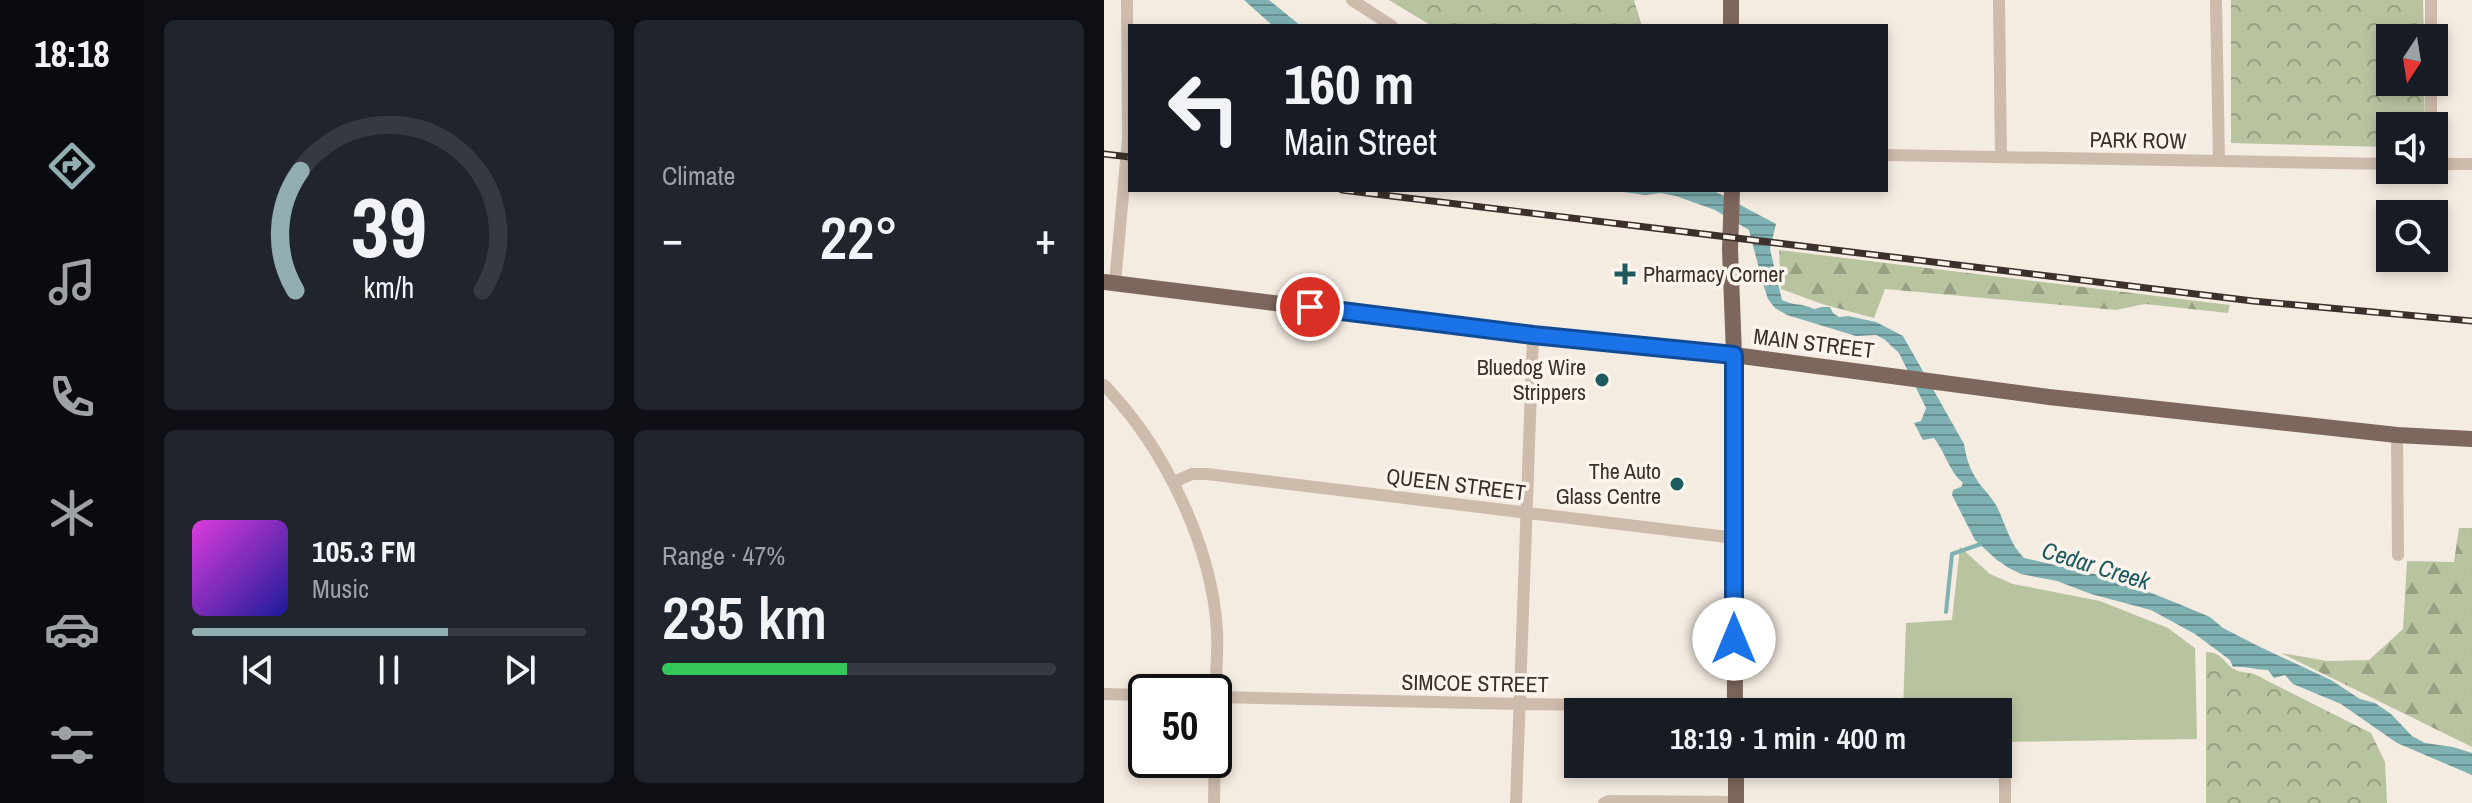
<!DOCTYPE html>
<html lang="en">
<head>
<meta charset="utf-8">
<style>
	body { margin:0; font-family:"Archivo Narrow",sans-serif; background:#20242c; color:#f1f3f6; height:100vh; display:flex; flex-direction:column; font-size:30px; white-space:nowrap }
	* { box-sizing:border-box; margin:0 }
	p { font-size:26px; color:#9ea1a6 }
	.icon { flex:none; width:44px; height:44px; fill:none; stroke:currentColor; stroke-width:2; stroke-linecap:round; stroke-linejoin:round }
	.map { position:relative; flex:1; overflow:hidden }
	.panel { display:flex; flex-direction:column; gap:20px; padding:20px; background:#0d0f14; width:960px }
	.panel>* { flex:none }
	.guide { position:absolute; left:24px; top:24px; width:760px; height:168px; border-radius:0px; box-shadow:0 4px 12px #0003; background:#171b24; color:#f1f3f6; overflow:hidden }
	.needle { width:52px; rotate:192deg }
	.tools { position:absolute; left:1272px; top:24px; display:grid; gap:16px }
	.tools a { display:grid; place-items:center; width:72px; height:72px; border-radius:0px; background:#171b24; box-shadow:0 4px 12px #0003; font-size:40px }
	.speed { position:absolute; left:24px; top:674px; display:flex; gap:16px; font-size:40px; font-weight:700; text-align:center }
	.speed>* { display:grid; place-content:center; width:104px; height:104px; border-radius:50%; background:#171b24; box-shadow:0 4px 12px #0003; line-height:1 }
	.speed .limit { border:4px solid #111; border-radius:12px; background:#fff; color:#111 }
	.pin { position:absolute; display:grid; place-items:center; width:68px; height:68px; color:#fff; margin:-34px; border:4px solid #fff; border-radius:50%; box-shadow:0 2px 8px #0007 }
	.me { position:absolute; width:88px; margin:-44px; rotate:0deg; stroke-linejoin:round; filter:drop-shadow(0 0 6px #0008) }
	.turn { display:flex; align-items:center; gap:28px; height:168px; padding:0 24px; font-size:36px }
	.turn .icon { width:104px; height:104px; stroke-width:2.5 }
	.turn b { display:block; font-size:56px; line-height:68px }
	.big { font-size:60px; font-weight:600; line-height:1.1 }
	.panel .widget { flex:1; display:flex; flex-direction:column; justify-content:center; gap:12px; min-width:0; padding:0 28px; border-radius:12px; background:#20242c }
	.panel .dial { align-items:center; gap:0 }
	.dial svg { height:208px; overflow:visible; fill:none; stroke:#363941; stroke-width:7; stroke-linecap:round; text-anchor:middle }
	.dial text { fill:#f1f3f6; stroke:none }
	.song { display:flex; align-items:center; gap:24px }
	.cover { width:96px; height:96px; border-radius:12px; background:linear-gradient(135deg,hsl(300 70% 55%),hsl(240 70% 35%)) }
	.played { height:8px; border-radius:4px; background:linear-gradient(90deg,#92aeb2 65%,#363941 65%) }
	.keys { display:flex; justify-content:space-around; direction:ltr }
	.heat { display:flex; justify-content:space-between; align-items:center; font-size:44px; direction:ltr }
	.charge { height:12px; border-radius:6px; background:linear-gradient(90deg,#34c759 47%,#363941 0) }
	.panel .tiles { flex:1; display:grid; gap:20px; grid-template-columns:repeat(2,1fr) }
	.trip { position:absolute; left:460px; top:698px; width:448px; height:80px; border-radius:0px; background:#171b24; box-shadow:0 4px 12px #0003; font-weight:600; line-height:80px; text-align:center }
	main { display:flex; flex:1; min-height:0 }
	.tab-bar { display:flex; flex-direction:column; width:144px; justify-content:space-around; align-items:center; background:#090b0e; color:#9ea1a6 }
	.tab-bar .icon { width:56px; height:56px }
	.tab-bar .current { color:#92aeb2 }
	.tab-bar b { font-size:36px; color:#f1f3f6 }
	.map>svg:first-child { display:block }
	.grass { fill:#b8c4a0 }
	.forest { fill:url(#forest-firs) }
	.park { fill:url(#park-crowns) }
	.water { fill:url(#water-rules) }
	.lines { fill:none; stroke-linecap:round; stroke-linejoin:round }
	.stream { stroke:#7fb0b2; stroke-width:4 }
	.minor { stroke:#cdbbac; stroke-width:12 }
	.major { stroke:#7d675c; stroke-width:16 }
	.rail-casing { stroke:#3b302b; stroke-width:7 }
	.rail { stroke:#fbf5ee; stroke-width:4; stroke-dasharray:12; stroke-linecap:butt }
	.route-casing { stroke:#114b97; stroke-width:20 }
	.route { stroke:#1a73e8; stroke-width:14 }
	.poi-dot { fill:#1f5a5e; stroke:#fbf5ee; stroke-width:3 }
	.labels { text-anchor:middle; stroke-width:7; stroke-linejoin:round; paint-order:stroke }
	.street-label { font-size:22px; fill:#3b302b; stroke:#fbf5ee }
	.poi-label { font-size:22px; fill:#3b302b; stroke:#fbf5ee; text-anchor:end }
	.water-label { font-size:24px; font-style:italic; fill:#1f5a5e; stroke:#fbf5ee }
</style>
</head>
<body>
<main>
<nav class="tab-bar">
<b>18:18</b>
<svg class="icon current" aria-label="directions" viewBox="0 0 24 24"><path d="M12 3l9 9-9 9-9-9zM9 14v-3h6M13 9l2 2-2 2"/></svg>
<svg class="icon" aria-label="music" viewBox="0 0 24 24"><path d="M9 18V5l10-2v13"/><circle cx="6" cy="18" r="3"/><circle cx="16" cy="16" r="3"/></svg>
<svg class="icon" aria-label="phone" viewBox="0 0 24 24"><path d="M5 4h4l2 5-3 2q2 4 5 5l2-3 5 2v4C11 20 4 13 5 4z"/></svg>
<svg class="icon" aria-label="climate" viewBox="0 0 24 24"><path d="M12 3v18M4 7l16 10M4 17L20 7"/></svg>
<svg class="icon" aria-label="car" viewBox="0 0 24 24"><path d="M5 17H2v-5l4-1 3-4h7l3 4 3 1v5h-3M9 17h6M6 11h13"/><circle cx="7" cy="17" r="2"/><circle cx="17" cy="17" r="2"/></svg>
<svg class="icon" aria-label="filters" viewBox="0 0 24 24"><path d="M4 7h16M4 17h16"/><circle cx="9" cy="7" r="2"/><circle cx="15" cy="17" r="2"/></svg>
</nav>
<section class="panel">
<div class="tiles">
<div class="widget dial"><svg viewBox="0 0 100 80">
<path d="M14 69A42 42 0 1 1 86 69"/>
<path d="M14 69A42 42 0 0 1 16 23" stroke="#92aeb2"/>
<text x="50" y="56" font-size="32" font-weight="700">39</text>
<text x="50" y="72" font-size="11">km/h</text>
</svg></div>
<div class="widget"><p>Climate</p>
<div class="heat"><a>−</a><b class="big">22°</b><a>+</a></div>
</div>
<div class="widget">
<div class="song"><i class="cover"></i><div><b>105.3 FM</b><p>Music</p></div></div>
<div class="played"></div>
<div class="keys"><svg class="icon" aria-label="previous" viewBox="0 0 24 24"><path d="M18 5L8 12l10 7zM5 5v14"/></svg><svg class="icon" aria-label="pause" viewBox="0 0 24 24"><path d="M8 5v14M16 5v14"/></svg><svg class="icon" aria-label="next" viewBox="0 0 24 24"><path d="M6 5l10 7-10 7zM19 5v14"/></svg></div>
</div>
<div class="widget"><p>Range · 47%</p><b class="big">235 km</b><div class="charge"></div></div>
</div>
</section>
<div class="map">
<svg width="1368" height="803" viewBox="0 0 1368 803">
	<defs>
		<pattern id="forest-firs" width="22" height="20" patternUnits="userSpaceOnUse" patternTransform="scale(2)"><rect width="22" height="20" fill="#b8c4a0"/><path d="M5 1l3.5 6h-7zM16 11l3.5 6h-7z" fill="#97a083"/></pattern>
		<pattern id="park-crowns" width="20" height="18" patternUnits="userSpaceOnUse" patternTransform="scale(2)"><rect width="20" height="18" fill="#b8c4a0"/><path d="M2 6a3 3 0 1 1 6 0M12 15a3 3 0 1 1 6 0" fill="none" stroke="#97a083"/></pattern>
		<pattern id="water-rules" width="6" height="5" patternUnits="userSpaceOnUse" patternTransform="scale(2)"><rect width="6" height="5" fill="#7fb0b2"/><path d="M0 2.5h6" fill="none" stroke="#699091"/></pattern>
	</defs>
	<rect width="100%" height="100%" fill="#f4ebe1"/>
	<path class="grass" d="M856 547 886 574 909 584 996 601 1064 628 1091 648 1093 739 894 742V712H799L802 623 848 620Z"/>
	<path class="forest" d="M675 250 1126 305 1124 313 1041 304 1012 310 781 289 770 318 718 304 677 289Z
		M1355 528H1368V747L1177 653 1223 661 1265 660 1299 629 1303 561 1350 562Z"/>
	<path class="park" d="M285 0H530L538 26H328Z
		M1127 0H1319L1320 38H1286V82H1320L1321 126H1286V147L1127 143Z
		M1102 652C1120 653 1118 662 1130 669 1136 673 1143 672 1150 674L1267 733 1281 762 1283 803H1102Z"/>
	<path class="water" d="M140 0H165L197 26H169Z
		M505 190H604L612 192 672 224 666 249 678 300C689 306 699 303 710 309L718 307H726L729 313 735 317 744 316 772 322 799 336 860 444C862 455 864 465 870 475 876 487 887 495 893 507 902 525 905 543 920 558L1012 579 1075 604 1106 617 1119 628 1156 647 1227 680 1256 699 1271 703 1287 714 1308 736 1321 743 1349 747 1368 753V775L1293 743 1237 704 1189 684 1181 675 1170 678 1164 670C1152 670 1142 666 1129 667L1126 660 1091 634 1047 610 987 594 953 581 917 574 905 568 893 560 871 540 848 495 849 490 857 487 859 483C845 471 841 452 830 438L819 440 810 423 817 421 822 408 795 353 780 339 772 335 752 336 683 315 671 308 664 299 659 284 645 230 611 210 572 196 557 193 541 195Z"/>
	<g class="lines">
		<path class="stream" d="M842 612 848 554 877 544"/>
		<path class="minor" d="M248 0 288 26
			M895 0 897 157
			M1112 0 1115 161
			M1327 0V38
			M1327 82V126
			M782 155 1286 164
			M1330 164H1368
			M11 283 24 139 23 0
			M0 385C60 447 108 545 113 631 114 649 112 668 112 686 111 725 111 764 110 803
			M1293 435 1294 555
			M70 482 88 474H103L631 538
			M0 694 42 695
			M110 697 415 704 631 707
			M894 755 901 769V803
			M412 803 429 335
			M500 803 505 801 632 802"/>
		<path class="major" d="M627 0V26
			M628 190 626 249 630 355 631 712
			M0 282 429 335 630 355 945 397 1293 435 1368 439
			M632 764V803"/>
		<g class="rail-casing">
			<path id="rail" d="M0 154 26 157
				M238 190 1149 301 1368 321"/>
		</g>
		<use href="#rail" class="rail"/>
	</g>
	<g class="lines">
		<g class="route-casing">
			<path id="route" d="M206 307 429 335 630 355V639"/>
		</g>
		<use href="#route" class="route"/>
	</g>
	<g class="poi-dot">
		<path d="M517 262h8v8h8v8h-8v8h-8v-8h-8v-8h8z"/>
		<circle cx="498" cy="380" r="8"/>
		<circle cx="573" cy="484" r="8"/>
	</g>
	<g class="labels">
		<g class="street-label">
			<text transform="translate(1034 140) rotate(1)" y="8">PARK ROW</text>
			<text transform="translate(710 343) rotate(7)" y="8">MAIN STREET</text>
			<text transform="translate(352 484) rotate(7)" y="8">QUEEN STREET</text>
			<text transform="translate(371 683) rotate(1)" y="8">SIMCOE STREET</text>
		</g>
		<g class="poi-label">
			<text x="539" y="282" text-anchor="start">Pharmacy Corner</text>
			<text x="482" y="375">Bluedog Wire<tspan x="482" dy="25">Strippers</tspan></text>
			<text x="557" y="479">The Auto<tspan x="557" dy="25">Glass Centre</tspan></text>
		</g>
		<g class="water-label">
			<text transform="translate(992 566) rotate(17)" y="8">Cedar Creek</text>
		</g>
	</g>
</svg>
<div class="tools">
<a><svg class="needle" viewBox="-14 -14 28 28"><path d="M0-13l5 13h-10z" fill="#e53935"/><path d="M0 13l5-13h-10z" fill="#9ea1a6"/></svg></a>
<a><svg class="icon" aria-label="sound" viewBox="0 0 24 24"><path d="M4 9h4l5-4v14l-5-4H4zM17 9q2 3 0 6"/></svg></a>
<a><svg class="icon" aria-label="search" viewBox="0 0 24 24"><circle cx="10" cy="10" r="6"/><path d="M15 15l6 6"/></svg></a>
</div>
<div class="speed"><div class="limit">50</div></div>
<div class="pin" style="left:206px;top:307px;background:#d93025"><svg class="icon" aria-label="arrive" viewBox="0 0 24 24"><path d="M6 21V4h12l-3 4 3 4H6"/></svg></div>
<svg class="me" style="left:630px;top:639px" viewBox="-20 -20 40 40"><circle r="19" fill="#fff"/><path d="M0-13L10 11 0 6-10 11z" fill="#1a73e8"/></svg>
<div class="trip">18:19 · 1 min · 400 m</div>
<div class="guide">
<div class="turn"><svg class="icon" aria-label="left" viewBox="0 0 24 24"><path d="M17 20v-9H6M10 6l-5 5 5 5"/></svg><div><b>160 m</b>Main Street</div></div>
</div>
</div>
</main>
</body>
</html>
